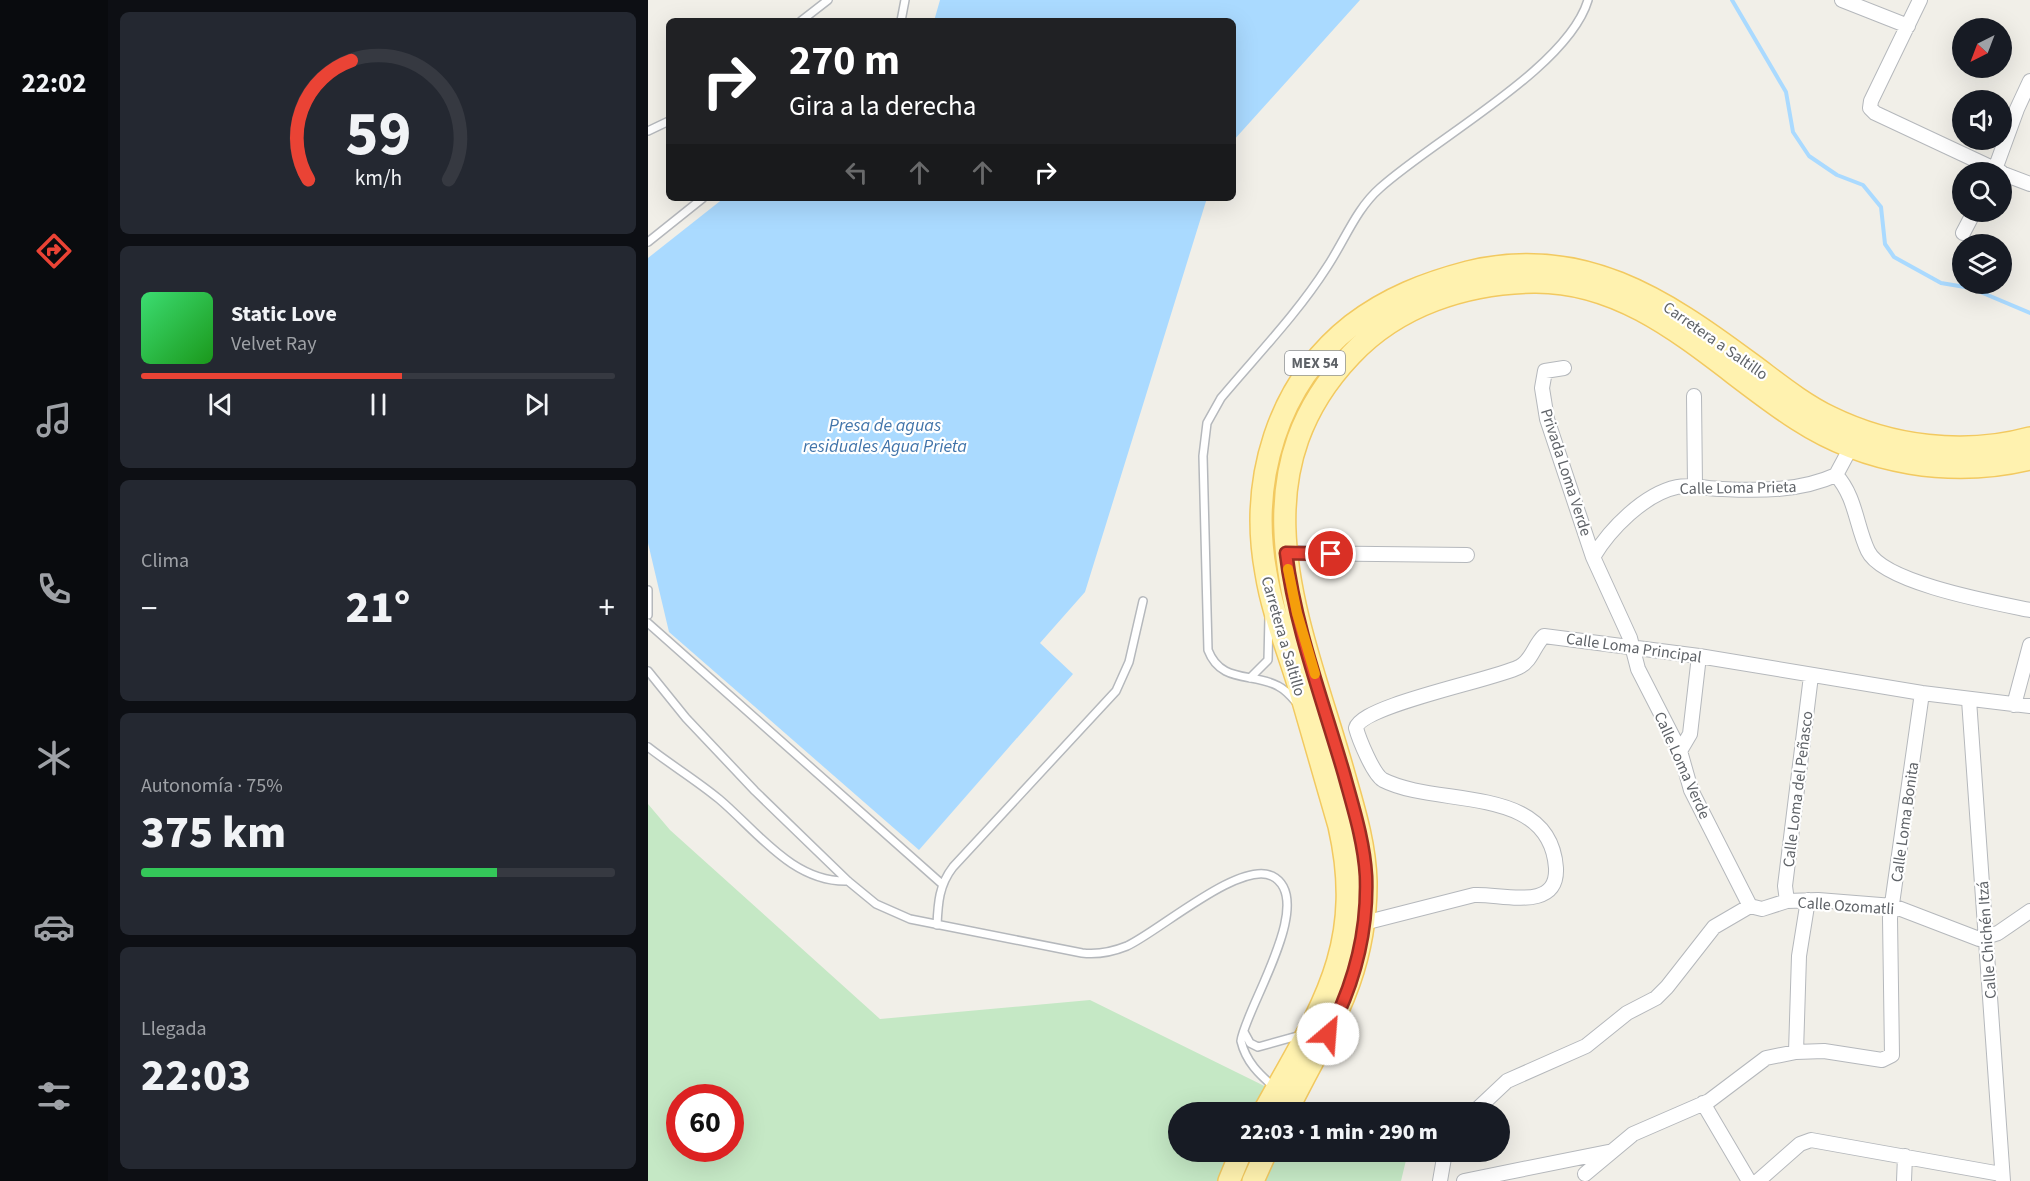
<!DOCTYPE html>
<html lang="es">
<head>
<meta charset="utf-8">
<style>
	body { margin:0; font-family:"Source Sans 3",sans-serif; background:#242831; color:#f1f3f6; height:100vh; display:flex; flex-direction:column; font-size:22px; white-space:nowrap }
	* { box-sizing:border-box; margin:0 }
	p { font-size:20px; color:#9ea1a6 }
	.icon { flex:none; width:33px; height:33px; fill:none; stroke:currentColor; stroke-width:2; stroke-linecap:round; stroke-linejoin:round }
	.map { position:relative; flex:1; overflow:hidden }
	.side { display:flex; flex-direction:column; gap:12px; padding:12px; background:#0d0f14; width:540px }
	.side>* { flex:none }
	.banner { position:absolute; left:18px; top:18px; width:570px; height:183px; border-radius:9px; box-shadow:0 6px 24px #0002; background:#202124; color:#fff; overflow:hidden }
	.needle { width:39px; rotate:222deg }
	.controls { position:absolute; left:1304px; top:18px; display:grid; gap:12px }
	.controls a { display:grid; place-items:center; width:60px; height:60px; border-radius:50%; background:#171b24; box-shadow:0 6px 24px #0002; font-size:30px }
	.speed { position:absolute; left:18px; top:1084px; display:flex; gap:12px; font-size:30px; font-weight:700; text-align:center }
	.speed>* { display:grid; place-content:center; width:78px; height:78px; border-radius:50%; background:#171b24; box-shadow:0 6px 24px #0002; line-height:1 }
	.speed .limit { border:9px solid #d22; background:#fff; color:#111 }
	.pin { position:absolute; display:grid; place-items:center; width:51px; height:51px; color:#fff; margin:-26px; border:3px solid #fff; border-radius:50%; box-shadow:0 2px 6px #0007 }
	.me { position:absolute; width:66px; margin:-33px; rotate:27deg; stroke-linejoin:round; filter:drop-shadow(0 0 4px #0008) }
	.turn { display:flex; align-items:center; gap:21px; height:126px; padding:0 24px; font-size:27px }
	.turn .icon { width:78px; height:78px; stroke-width:2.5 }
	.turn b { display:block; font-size:42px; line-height:51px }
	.lanes { display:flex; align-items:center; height:57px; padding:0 24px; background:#0003; justify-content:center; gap:30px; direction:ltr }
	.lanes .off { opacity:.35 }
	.big { font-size:45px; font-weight:800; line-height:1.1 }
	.side .tile { flex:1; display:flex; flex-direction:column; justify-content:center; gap:9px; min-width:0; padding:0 21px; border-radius:9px; background:#242831 }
	.side .dial { align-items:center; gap:0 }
	.dial svg { height:156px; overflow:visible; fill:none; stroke:#363941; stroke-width:7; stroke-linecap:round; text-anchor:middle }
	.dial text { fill:#f1f3f6; stroke:none }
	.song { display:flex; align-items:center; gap:18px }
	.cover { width:72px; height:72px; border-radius:9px; background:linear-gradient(135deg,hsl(140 70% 55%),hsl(120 70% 35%)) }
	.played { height:6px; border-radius:3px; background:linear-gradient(90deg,#ea4335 55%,#363941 55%) }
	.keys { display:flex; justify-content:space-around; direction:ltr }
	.heat { display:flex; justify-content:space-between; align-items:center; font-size:33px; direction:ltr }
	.charge { height:9px; border-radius:4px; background:linear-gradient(90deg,#34c759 75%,#363941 0) }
	.trip { position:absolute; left:520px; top:1102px; width:342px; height:60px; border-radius:30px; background:#171b24; box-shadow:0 6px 24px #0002; font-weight:800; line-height:60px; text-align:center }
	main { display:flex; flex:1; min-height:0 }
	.tabs { display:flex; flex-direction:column; width:108px; justify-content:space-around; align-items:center; background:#090b0e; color:#9ea1a6 }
	.tabs .icon { width:42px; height:42px }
	.tabs .on { color:#ea4335 }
	.tabs b { font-size:27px; color:#f1f3f6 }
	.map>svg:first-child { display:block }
	.green { fill:#c5e8c5; fill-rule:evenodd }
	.water { fill:#aadaff }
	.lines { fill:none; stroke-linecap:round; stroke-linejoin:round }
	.stream { stroke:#aadaff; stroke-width:4 }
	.lane-casing { stroke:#b5b8bc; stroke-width:10 }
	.street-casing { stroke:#b5b8bc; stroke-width:16 }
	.primary-casing { stroke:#f2c960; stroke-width:24 }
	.lane { stroke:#fff; stroke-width:7 }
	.street { stroke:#fff; stroke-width:14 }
	.primary { stroke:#fff2af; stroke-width:21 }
	.route-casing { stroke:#982c22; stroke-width:15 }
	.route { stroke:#ea4335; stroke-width:10 }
	.slow { stroke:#f59e0b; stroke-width:10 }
	.labels { text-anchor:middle; stroke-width:4.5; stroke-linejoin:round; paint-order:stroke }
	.shield { fill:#fff; stroke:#8f9295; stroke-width:1.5 }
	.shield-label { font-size:15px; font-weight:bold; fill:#5f6368 }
	.street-label { font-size:16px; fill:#5f6368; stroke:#fff }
	.water-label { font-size:18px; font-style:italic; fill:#4174aa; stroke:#fff }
</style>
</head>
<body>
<main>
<nav class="tabs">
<b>22:02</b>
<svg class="icon on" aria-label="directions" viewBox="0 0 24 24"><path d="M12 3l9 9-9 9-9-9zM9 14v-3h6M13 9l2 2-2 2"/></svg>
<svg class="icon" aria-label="music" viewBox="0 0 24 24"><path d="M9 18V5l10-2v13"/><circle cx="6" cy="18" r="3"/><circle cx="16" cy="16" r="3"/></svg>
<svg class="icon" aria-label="phone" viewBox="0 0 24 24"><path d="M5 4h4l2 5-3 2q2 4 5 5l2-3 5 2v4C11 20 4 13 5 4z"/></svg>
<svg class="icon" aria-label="climate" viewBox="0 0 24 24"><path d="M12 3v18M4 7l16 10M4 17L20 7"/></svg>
<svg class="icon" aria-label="car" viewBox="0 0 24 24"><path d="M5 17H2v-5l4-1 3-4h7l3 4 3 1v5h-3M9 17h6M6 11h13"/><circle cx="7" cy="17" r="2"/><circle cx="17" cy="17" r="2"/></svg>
<svg class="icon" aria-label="filters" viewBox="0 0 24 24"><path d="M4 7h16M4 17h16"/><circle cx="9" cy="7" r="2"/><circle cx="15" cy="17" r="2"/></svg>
</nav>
<section class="side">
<div class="tile dial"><svg viewBox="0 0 100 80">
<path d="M14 69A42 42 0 1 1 86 69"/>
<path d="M14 69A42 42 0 0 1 36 8" stroke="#ea4335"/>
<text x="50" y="56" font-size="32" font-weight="700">59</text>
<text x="50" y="72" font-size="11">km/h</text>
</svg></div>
<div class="tile">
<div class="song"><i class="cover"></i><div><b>Static Love</b><p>Velvet Ray</p></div></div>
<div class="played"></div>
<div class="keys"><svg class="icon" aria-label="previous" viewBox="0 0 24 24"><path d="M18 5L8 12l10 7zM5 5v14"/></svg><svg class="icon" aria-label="pause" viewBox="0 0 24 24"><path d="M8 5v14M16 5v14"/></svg><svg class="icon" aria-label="next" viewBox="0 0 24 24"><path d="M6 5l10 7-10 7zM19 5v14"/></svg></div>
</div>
<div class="tile"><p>Clima</p>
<div class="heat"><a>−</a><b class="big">21°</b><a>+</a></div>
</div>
<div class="tile"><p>Autonomía · 75%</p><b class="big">375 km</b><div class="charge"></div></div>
<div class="tile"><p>Llegada</p><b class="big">22:03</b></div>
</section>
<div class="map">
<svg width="1382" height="1181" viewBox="0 0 1382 1181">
	<rect width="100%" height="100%" fill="#f1efe8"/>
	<path class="green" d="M0 804 22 830 232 1019 442 1000 671 1113H531V1152H751L759 1156 753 1181H0ZM32 1098H82V1149H32Z"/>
	<path class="water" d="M292 0H712L585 141V21H286Z
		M76 198H559L437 592 392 643 425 674 271 850 21 632 0 543V258Z"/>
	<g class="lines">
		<path class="stream" d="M1084 0 1138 92 1145 132 1161 156 1189 175 1215 185 1233 207 1237 244 1246 257 1293 283 1323 288 1382 313"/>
		<g class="lane-casing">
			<path id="lane" d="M153 21 180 0
				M253 21 257 0
				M0 131 21 121
				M0 242 55 198
				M0 590V615
				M0 623 294 884
				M0 671 38 718 107 791 200 881 228 904 262 919 434 953C450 955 464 952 479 946 510 932 592 860 624 876 670 899 597 1009 593 1041 598 1062 611 1074 627 1088
				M602 678 620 660 621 617
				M648 702C643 696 638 690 630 686 604 672 573 684 560 650L555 456 559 423 573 398C609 355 649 314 679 267 697 240 708 209 732 188 786 139 920 68 940 0
				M0 747C23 765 48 780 71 799 109 831 145 883 200 881
				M289 925C290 903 291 885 305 867L468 691 481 662 495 601
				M596 1032 602 1043 610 1047 653 1035"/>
		</g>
		<g class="street-casing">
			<path id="street" d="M1194 0 1260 26
				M1272 0 1223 101 1222 108 1227 113 1353 172
				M1346 172 1369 109 1382 81
				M1353 173 1382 184
				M1315 233 1326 212
				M916 368 897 371 894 388 899 419 945 557 982 638 990 669 1032 751 1043 790 1102 906
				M1046 396 1047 486
				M1188 475C1208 497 1208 526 1220 551 1235 583 1348 603 1382 610
				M1188 475 1203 447
				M638 553 819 555
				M945 557C962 529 996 494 1029 487 1044 484 1059 489 1075 489 1112 491 1153 491 1188 475
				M1321 700 1355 1181
				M1366 705 1382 645
				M1032 751 1042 734 1051 656
				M1139 901 1137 886 1163 676
				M1102 906 1114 909 1139 901 1170 900 1245 906 1331 939 1350 933 1382 911
				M716 923 826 895C852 893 910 913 908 868 902 783 790 808 735 780 725 774 711 739 708 728 714 705 845 680 871 667 884 661 886 645 896 636L1051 656 1274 693 1382 706
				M1148 1052 1151 956 1160 900
				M1055 1103 1101 1181
				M825 1113 859 1081 938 1046 979 1013 1008 998 1019 987 1066 927 1102 906
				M937 1174 985 1134 1061 1101 1118 1058 1148 1052 1176 1051 1234 1060 1244 1055 1242 918 1274 693
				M792 1181 797 1152
				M816 1181 960 1152
				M1110 1181 1152 1144 1163 1140 1353 1174
				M1256 1181 1257 1156"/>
		</g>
		<g class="primary-casing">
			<path id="primary" d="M615 1113C671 1011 719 949 691 826 677 779 664 731 650 684 639 648 624 611 618 573 601 481 629 384 704 325 739 298 778 283 820 272 933 244 1016 299 1102 363 1128 382 1153 403 1182 417 1243 447 1316 456 1382 438
				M638 1113C678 1032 719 977 718 881 717 844 706 809 696 774 656 631 582 482 703 355 750 305 818 283 886 282 993 281 1066 366 1150 420 1218 464 1304 478 1382 459
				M581 1181 593 1152
				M605 1181 618 1152"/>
		</g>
		<use href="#lane" class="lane"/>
		<use href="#street" class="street"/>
		<use href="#primary" class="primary"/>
	</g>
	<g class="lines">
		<g class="route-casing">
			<path id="route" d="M680 1034C706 985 720 932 718 876 716 841 705 807 696 774 675 701 647 628 638 553L683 554"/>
		</g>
		<use href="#route" class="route"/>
		<path class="slow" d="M640 569 649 613 667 674"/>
	</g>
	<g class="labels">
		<rect class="shield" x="637" y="351" width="60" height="24" rx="4.5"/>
		<g class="shield-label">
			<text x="667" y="368">MEX 54</text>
		</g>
		<g class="street-label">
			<text transform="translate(1068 340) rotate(35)" y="6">Carretera a Saltillo</text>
			<text transform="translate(919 472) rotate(72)" y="6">Privada Loma Verde</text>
			<text transform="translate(1090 487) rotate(-1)" y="6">Calle Loma Prieta</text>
			<text transform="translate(636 636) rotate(74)" y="6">Carretera a Saltillo</text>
			<text transform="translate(986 647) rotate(8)" y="6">Calle Loma Principal</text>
			<text transform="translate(1035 765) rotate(66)" y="6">Calle Loma Verde</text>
			<text transform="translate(1149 789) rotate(-83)" y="6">Calle Loma del Peñasco</text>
			<text transform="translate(1256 822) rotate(-82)" y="6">Calle Loma Bonita</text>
			<text transform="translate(1198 905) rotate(4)" y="6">Calle Ozomatli</text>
			<text transform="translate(1338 940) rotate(-94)" y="6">Calle Chichén Itzá</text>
		</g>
		<g class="water-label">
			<text x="237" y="431">Presa de aguas<tspan x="237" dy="21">residuales Agua Prieta</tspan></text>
		</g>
	</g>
</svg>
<div class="controls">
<a><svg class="needle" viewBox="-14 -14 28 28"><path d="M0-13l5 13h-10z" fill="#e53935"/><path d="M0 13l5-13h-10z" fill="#9ea1a6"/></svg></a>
<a><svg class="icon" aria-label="sound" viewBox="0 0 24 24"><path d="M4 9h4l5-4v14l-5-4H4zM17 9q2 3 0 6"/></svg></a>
<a><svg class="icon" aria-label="search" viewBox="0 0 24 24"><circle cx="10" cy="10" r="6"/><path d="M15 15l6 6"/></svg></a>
<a><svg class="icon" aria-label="layers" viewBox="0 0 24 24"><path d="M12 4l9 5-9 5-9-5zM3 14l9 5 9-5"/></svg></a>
</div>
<div class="speed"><div class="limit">60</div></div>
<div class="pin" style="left:683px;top:554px;background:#d93025"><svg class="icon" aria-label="arrive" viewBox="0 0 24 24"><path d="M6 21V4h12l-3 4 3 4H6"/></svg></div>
<svg class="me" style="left:680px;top:1034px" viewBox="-20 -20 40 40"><circle r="19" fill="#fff"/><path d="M0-13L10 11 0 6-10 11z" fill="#ea4335"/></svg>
<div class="trip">22:03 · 1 min · 290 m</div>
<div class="banner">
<div class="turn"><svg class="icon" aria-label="right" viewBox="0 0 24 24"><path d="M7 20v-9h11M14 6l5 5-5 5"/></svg><div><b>270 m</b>Gira a la derecha</div></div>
<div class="lanes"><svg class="icon off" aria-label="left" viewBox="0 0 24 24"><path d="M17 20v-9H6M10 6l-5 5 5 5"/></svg><svg class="icon off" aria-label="ahead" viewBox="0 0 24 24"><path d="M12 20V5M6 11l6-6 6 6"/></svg><svg class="icon off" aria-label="ahead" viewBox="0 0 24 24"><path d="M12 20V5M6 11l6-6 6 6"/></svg><svg class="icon" aria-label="right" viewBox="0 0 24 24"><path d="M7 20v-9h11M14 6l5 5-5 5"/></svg></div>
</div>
</div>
</main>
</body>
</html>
